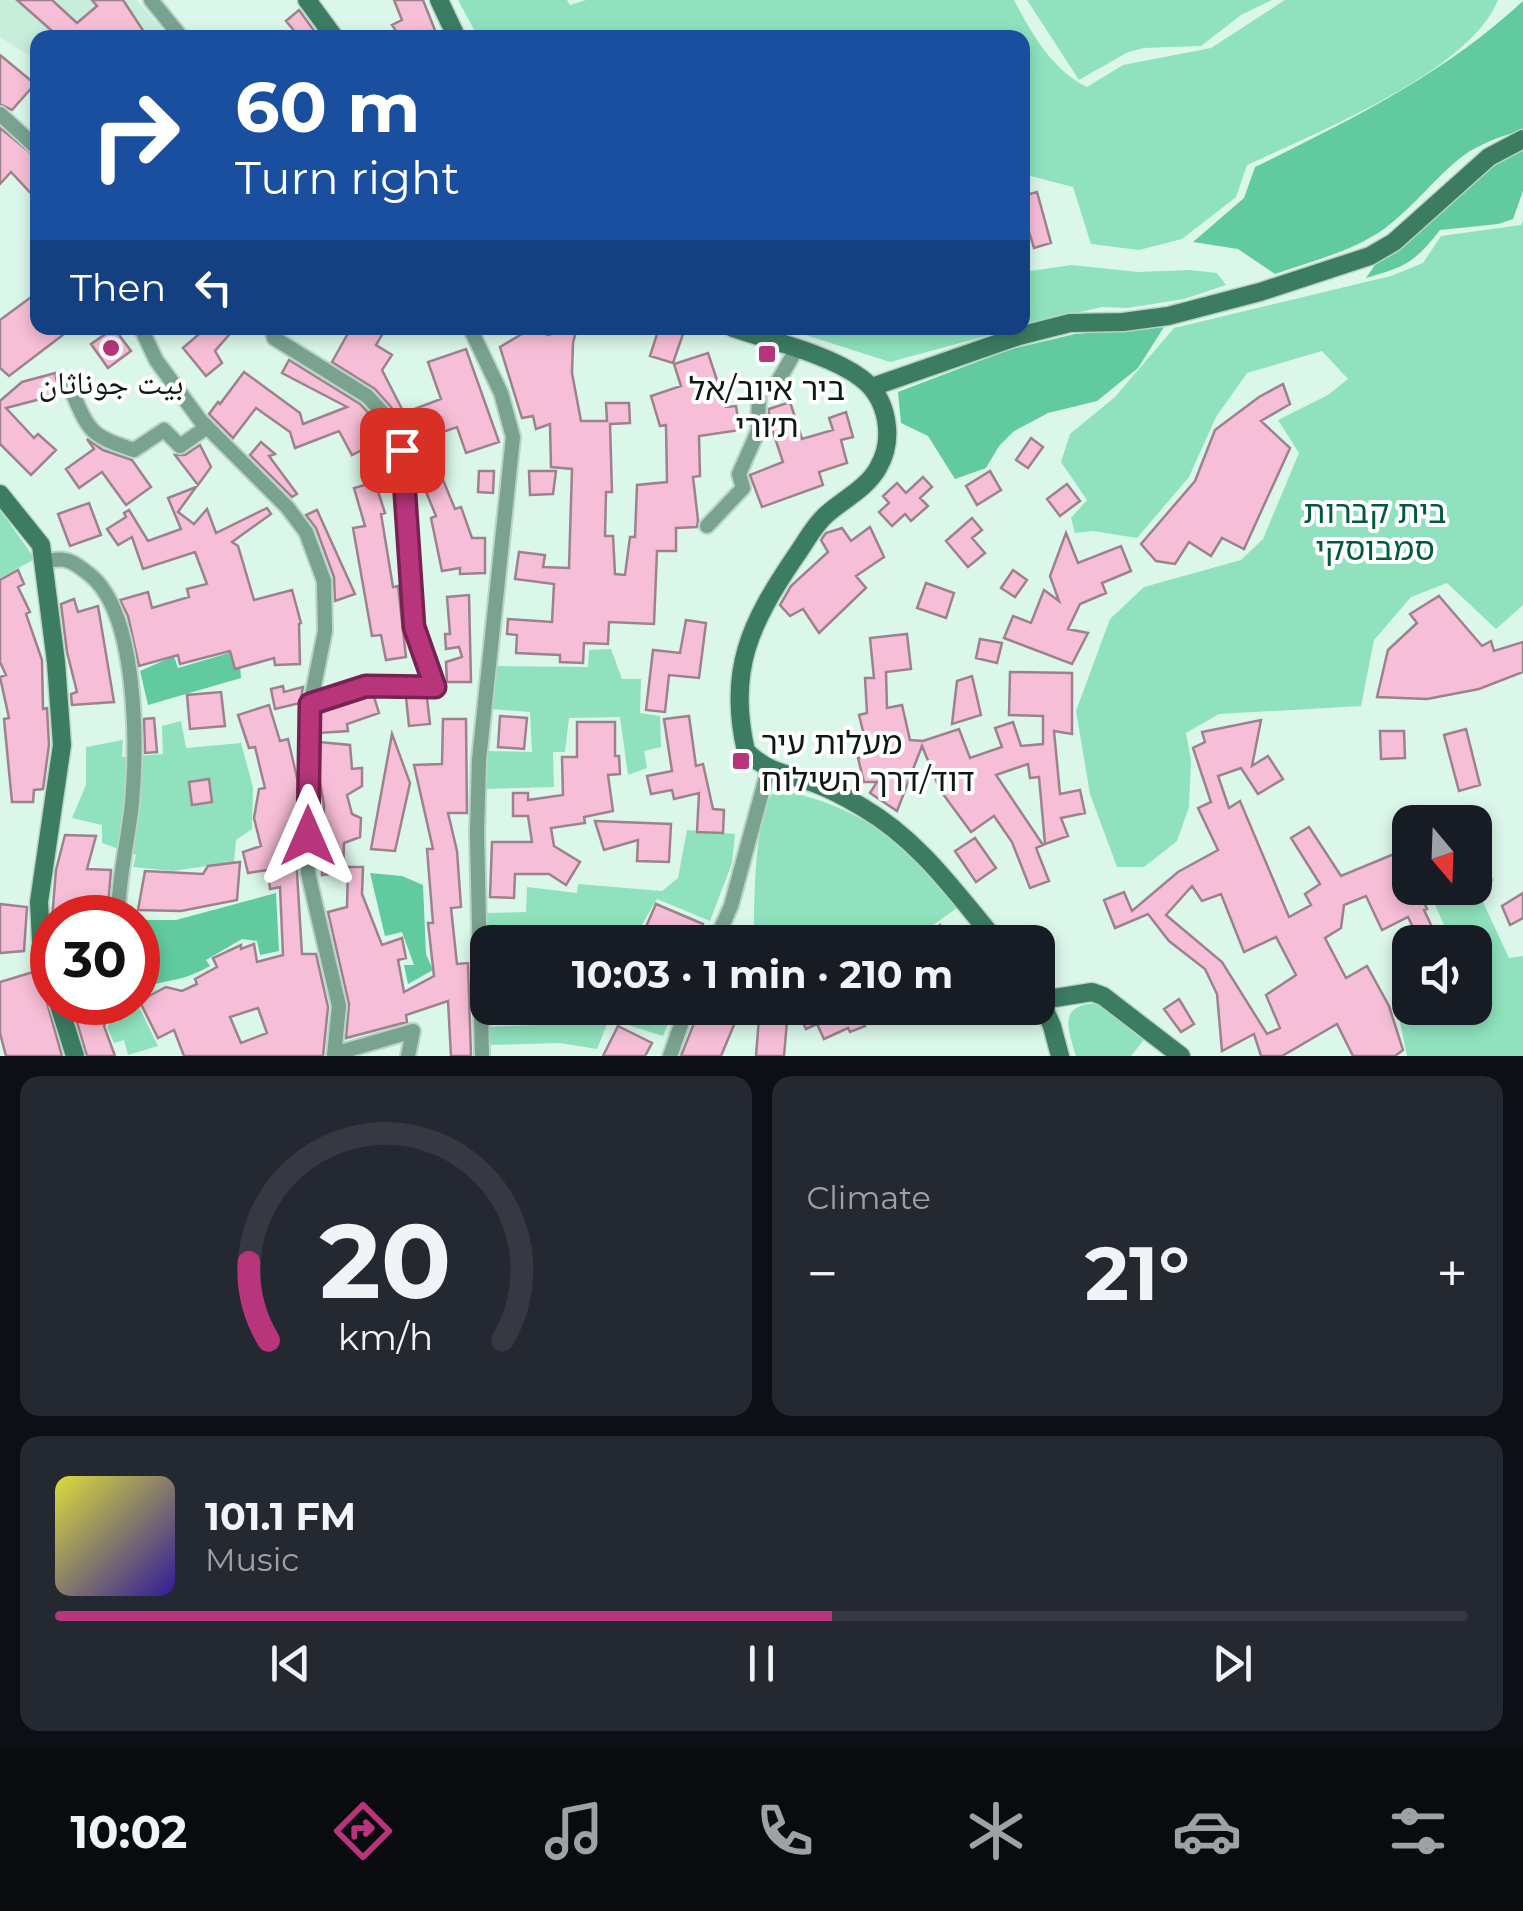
<!DOCTYPE html>
<html lang="en">
<head>
<meta charset="utf-8">
<style>
	body { margin:0; font-family:Montserrat,"Noto Naskh Arabic","Noto Sans Hebrew",sans-serif; background:#242831; color:#f1f3f6; height:100vh; display:flex; flex-direction:column; font-size:38px; white-space:nowrap }
	* { box-sizing:border-box; margin:0 }
	p { font-size:32px; color:#9ea1a6 }
	.icon { flex:none; width:55px; height:55px; fill:none; stroke:currentColor; stroke-width:2; stroke-linecap:round; stroke-linejoin:round }
	.map { position:relative; height:1056px; overflow:hidden }
	.sheet { display:flex; flex-direction:column; gap:20px; padding:20px; background:#0d0f14; flex:1 }
	.sheet>* { flex:none }
	.guide { position:absolute; left:30px; top:30px; width:1000px; height:305px; border-radius:20px; box-shadow:0 5px 15px #0003; background:#1a4fa0; color:#fff; overflow:hidden }
	.needle { width:65px; rotate:161deg }
	.tools { position:absolute; left:1392px; top:805px; display:grid; gap:20px }
	.tools a { display:grid; place-items:center; width:100px; height:100px; border-radius:20px; background:#171b24; box-shadow:0 5px 15px #0003; font-size:50px }
	.speed { position:absolute; left:30px; top:895px; display:flex; gap:20px; font-size:50px; font-weight:700; text-align:center }
	.speed>* { display:grid; place-content:center; width:130px; height:130px; border-radius:50%; background:#171b24; box-shadow:0 5px 15px #0003; line-height:1 }
	.speed .limit { border:15px solid #d22; background:#fff; color:#111 }
	.pin { position:absolute; display:grid; place-items:center; width:85px; height:85px; color:#fff; margin:-42px; border-radius:20px; box-shadow:0 5px 15px #0006 }
	.me { position:absolute; width:110px; margin:-55px; rotate:0deg; stroke-linejoin:round; filter:drop-shadow(0 0 8px #0008) }
	.turn { display:flex; align-items:center; gap:35px; height:210px; padding:0 40px; font-size:45px }
	.turn .icon { width:130px; height:130px; stroke-width:2.5 }
	.turn b { display:block; font-size:70px; line-height:85px }
	.then { display:flex; align-items:center; height:95px; padding:0 40px; background:#0003; gap:20px; font-size:38px }
	.big { font-size:75px; font-weight:700; line-height:1.1 }
	.sheet .tile { flex:1; display:flex; flex-direction:column; justify-content:center; gap:15px; min-width:0; padding:0 35px; border-radius:20px; background:#242831 }
	.sheet .dial { align-items:center; gap:0 }
	.dial svg { height:260px; overflow:visible; fill:none; stroke:#363941; stroke-width:7; stroke-linecap:round; text-anchor:middle }
	.dial text { fill:#f1f3f6; stroke:none }
	.song { display:flex; align-items:center; gap:30px }
	.cover { width:120px; height:120px; border-radius:15px; background:linear-gradient(135deg,hsl(60 70% 55%),hsl(250 70% 35%)) }
	.played { height:10px; border-radius:5px; background:linear-gradient(90deg,#b8357c 55%,#363941 55%) }
	.keys { display:flex; justify-content:space-around; direction:ltr }
	.heat { display:flex; justify-content:space-between; align-items:center; font-size:55px; direction:ltr }
	.sheet .tiles { flex:1; display:grid; gap:20px; grid-template-columns:1fr 1fr }
	.tile:last-child { grid-column:span 2 }
	.trip { position:absolute; left:470px; top:925px; width:585px; height:100px; border-radius:20px; background:#171b24; box-shadow:0 5px 15px #0003; font-weight:700; line-height:100px; text-align:center }
	.menu { display:flex; height:160px; justify-content:space-around; align-items:center; background:#090b0e; color:#9ea1a6 }
	.menu .icon { width:70px; height:70px }
	.menu .current { color:#b8357c }
	.menu b { font-size:45px; color:#f1f3f6 }
	.map>svg:first-child { display:block }
	.built { fill:#c8eedb }
	.green { fill:#8fe2bd }
	.forest { fill:#61ca9e }
	.building { fill:#f7bfd7; stroke:#9d828e; stroke-width:2.5; fill-rule:evenodd }
	.lines { fill:none; stroke-linecap:round; stroke-linejoin:round }
	.street-casing { stroke:#b9d3c7; stroke-width:18 }
	.secondary-casing { stroke:#b9d3c7; stroke-width:21 }
	.street { stroke:#79a28f; stroke-width:14 }
	.secondary { stroke:#3c7c61; stroke-width:18 }
	.route-casing { stroke:#782251; stroke-width:25 }
	.route { stroke:#b8357c; stroke-width:18 }
	.poi-dot { fill:#b8357c; stroke:#fff; stroke-width:4 }
	.labels { text-anchor:middle; stroke-width:8; stroke-linejoin:round; paint-order:stroke }
	.poi-label { font-size:32px; fill:#0e1914; stroke:#fff }
	.park-label { font-size:32px; fill:#005a3e; stroke:#fff }
</style>
</head>
<body>
<div class="map">
<svg width="1523" height="1056" viewBox="0 0 1523 1056">
	<rect width="100%" height="100%" fill="#daf7e9"/>
	<path class="built" d="M0 0H136L169 37 38 38 37 61 0 37Z"/>
	<path class="green" d="M458 0H567L570 5 586 0H1014C1032 34 1052 70 1087 87L1123 65 1211 48 1285 0H1498C1469 72 1316 133 1247 165L1236 197 1182 239 1139 250 1091 244 1073 187 1023 174 1022 38 478 37Z
		M1027 0H1272L1241 15 1201 46 1144 48 1128 52 1079 80Z
		M1523 221V605L1496 629 1447 583 1411 597 1374 640 1361 706 1219 714 1186 733 1191 760 1189 807 1177 841 1144 867H1117L1090 794 1076 711 1110 619 1144 587 1241 560 1263 539 1299 453 1278 420 1328 395 1348 379 1322 351 1247 373 1216 417 1189 477 1137 538 1093 531 1075 533 1071 518 1087 500 1061 462 1070 434 1115 397 1174 328 1391 276 1423 263 1441 236 1521 225Z
		M1072 265 1138 272 1190 270 1217 273 1226 285 1184 299 1127 308 1102 307 1023 325V272Z
		M784 328H1015L890 362Z
		M0 510 35 559 0 578Z
		M611 649 622 679H641L640 713 660 716 661 747 644 751 647 768 628 775 620 717 569 718 565 752H553L554 787 486 789 487 751 532 752 530 712 491 709 496 666 588 667 589 650Z
		M181 721 186 748 241 743 253 787 252 829 236 840 234 862 173 871 133 867 136 855 102 843V825L72 818 86 785V747L123 740 122 757 163 754 162 726Z
		M776 790C827 797 879 823 916 859 931 874 944 892 957 908L909 942H754C754 911 753 808 776 790Z
		M687 830 735 834 732 863 710 921 657 899 634 938 642 942H488L486 947 484 913 526 912 527 887 577 893 578 884 662 891 678 878Z
		M1475 854 1494 880 1482 900 1509 958 1523 956V1056H1407L1394 993 1410 986V1008H1475V942H1452L1427 888H1475Z
		M485 948H488V1008H564L562 1023 487 1025Z
		M121 1002 137 1003 158 1046 128 1055 124 1040 114 1043 107 1027Z
		M1100 1003 1146 1037 1131 1056H1076C1067 1026 1058 1004 1100 1003Z
		M566 1008H674L663 1036 609 1019 597 1049 560 1043 488 1045 486 1027 564 1024Z"/>
	<path class="forest" d="M1523 1V130C1498 137 1472 146 1453 164 1429 185 1411 209 1384 229 1353 251 1312 261 1275 274L1238 249 1193 242 1244 198 1255 167C1349 121 1446 73 1523 1Z
		M1523 150V191L1513 219 1498 224 1440 230C1414 263 1405 267 1366 278L1375 265 1492 167Z
		M1164 327 1138 368 1097 401 1048 413 1014 431 999 446 986 468 955 479 928 436 901 423 898 392 1008 350 1075 334Z
		M239 650 241 678 148 705 140 671 174 656 178 668Z
		M370 873 402 876 423 885 426 954 433 970 408 984 404 965H414L402 932 385 936Z
		M276 893 279 951 260 955 257 941 242 939 206 960 210 966C183 981 172 979 143 987L138 920H176Z"/>
	<path class="building" d="M17 0H52L77 23 97 6 92 0H123L148 38H60Z
		M394 0H423L438 38H401L392 25 402 20Z
		M299 10 315 32 308 38H300L286 21Z
		M0 55 35 84 12 110 0 104Z
		M0 128 38 159V201L11 172 0 184Z
		M1037 192 1051 243 1034 248 1025 218H1022V196Z
		M38 292V328H72L9 376 0 368V320Z
		M114 328 131 351 108 368 91 344Z
		M206 328H235L215 351 222 363 206 376 183 348Z
		M351 328H386L376 345 392 355 382 370 404 413 441 399 428 362 466 349 499 442 466 453 457 427 429 437 423 420 404 430 391 407 375 389 332 362Z
		M532 328H544L547 335 577 328 573 343 572 373 581 421H607L606 403H629L630 423 610 424 612 492H606L605 536H613L615 574 625 575 630 537H635L637 485 667 482 666 425 660 426 651 396 681 386 674 364 708 353 726 407 736 406 740 430 699 436 700 476 693 477 698 520 697 527 676 528V551H657L654 624 609 622 608 644 584 643 583 663 560 662V655L516 653 517 635 507 634 508 619 552 622 554 584 515 579 519 552 545 555 543 567 569 568 572 469 551 467 550 424 536 429 533 416 522 418 500 347Z
		M659 328 683 334 673 363 650 356Z
		M289 360 360 404 373 418 385 440 393 478 378 483 366 448 352 455 339 431 295 448 290 432 256 408 233 438 209 414 218 402 220 404 244 372 300 413 303 424 347 407 282 373Z
		M55 373 60 394 6 408 34 438 38 434 56 450 31 475 0 444V401L22 382Z
		M1283 384 1290 404 1261 421 1290 448 1244 549 1222 538 1211 556 1189 542 1175 564 1156 561 1141 544 1195 481 1215 430 1259 397Z
		M790 402 802 439 833 430 829 418 846 412 853 437 841 440 847 463 819 472 823 485 762 507 750 475 783 462 769 420V409Z
		M1031 438 1043 447 1028 468 1016 460Z
		M87 439 103 450 132 460 151 487 126 505 102 472 79 488 66 469 94 449Z
		M261 442 275 454 269 456 297 494 292 497 250 455Z
		M200 445 211 467 198 485 175 455H185Z
		M479 471H494L493 493 478 492Z
		M529 471H556L553 494 530 495Z
		M990 471 1001 490 977 505 966 486Z
		M441 475 455 509 461 507 472 538H485V573L460 574V568L442 571 431 518 436 516 422 482Z
		M923 477 932 487 920 498 928 506 911 521 905 514 892 526 879 512 889 503 883 496 897 483 906 493Z
		M375 482 385 513 381 514 393 587 398 586 406 657 386 660 381 635 372 636 353 528 365 526 354 488Z
		M1067 484 1080 501 1060 516 1047 499Z
		M196 487 178 512 194 524 207 509 216 533 267 508 271 514 232 542 238 546 254 600 292 590 301 623 299 624 300 664 275 665 274 658 235 669 230 651 180 664 178 655 139 666 128 616 120 600 148 592 152 608 189 597 187 589 207 584 195 552 143 569 132 537 118 545 107 529 126 517 124 513 129 510 148 541 181 529 168 498Z
		M89 503 101 535 70 546 58 514Z
		M317 510 355 594 335 601 334 577 316 528 306 515Z
		M972 518 982 530 972 538 985 553 968 567 946 541Z
		M870 527 884 557 856 576 866 588 819 633 803 609 790 616 780 605 791 586 828 552 821 540 826 533 842 528 851 541Z
		M1066 533 1078 563 1121 546 1131 571 1102 583 1106 593 1080 604 1068 629 1088 633 1072 664 1004 638 1013 616 1031 623 1044 590 1059 601 1050 576Z
		M18 570 24 584 18 587 30 612 26 614 42 660 43 709 47 708 49 745 43 789 34 790 33 802H12L4 719 9 718 0 677 6 675 0 662V580Z
		M1013 570 1027 580 1015 597 1001 588Z
		M926 583 954 593 946 618 917 608Z
		M469 595 471 682H447L446 662 462 657 459 647 446 649 445 634H450L447 597Z
		M1439 596 1482 646 1491 641 1494 651 1523 642V672L1479 689 1427 699 1377 697 1388 650 1417 623 1410 614Z
		M74 599 78 612 98 606 114 702 72 705 71 694 77 692 67 652 61 604Z
		M686 620 706 623 699 678 669 675 665 712 646 710 653 650 680 653Z
		M907 634 911 669 886 672 887 708 902 705 910 740 923 741 959 729 970 758 1002 747 995 728 1013 722 1021 746 1043 744V716L1009 715 1010 672 1072 673V734L1054 731 1060 794 1080 790 1085 813 1061 818 1068 836 1045 844 1039 777 1030 778 1028 764 996 775 1043 845 1036 848 1049 881 1030 888 1012 842 994 816 971 832 940 790 922 746 897 811 870 793 877 782H864L858 758 869 755 859 715 867 713 865 678H874L870 638Z
		M980 639 1002 643 997 663 976 658Z
		M972 676 981 715 952 724 957 681Z
		M283 686 284 692 303 687 300 703 275 709 271 689Z
		M221 692 225 726 190 729 187 695Z
		M368 697H374L379 713 347 724 348 731 319 733 320 713Z
		M406 697 427 698 430 724 409 726Z
		M269 705 280 741 288 739 298 782 297 873 302 954H316L328 1007 323 1056H184L174 1030 158 1038 141 1004 149 996 166 987 182 991 197 984 195 979 217 967 213 958 241 945V949L254 944 257 962 283 955 280 887 270 889 268 870 248 873 243 852 261 846 254 818 259 789 265 788 255 747 249 748 238 715ZM258 1008 267 1033 241 1043 230 1017Z
		M500 716 527 718 524 749 498 747Z
		M689 716 696 766 703 764 713 809 724 810 723 833 697 832 699 793 674 799 672 790 651 794 647 776 672 771 664 719Z
		M154 718 157 752 145 753 144 719Z
		M443 719H466L467 813H448L457 851 461 907 451 908 457 964 468 963 471 1056H451L448 1001 406 1015 407 1022 346 1038 349 1004 328 912 347 907 348 867H363L362 894 382 945 402 938 406 958 398 960 404 992 434 976 428 923H433L427 849H433L414 765 442 764Z
		M1261 720 1252 766 1268 756 1283 779 1258 794 1241 768 1218 776 1229 808 1240 801 1289 917 1311 905 1305 894 1320 884 1291 838 1309 827 1341 876 1399 852 1410 878V888L1418 889 1427 909 1424 910 1439 942H1420L1408 917 1382 930 1366 896 1344 905 1341 928 1325 938 1346 978 1367 966 1389 1006 1403 1050 1395 1056H1353L1337 1024 1282 1056H1261L1254 1034 1222 1051 1217 994 1205 969 1169 941 1148 914 1115 928 1104 900 1124 892 1132 911 1178 872 1218 850 1198 808 1211 802 1193 748 1205 742 1202 732ZM1192 886 1202 901 1221 894 1244 952 1276 937 1296 975 1266 995 1280 1028 1267 1034 1222 962 1166 915Z
		M577 722H615V756H619L620 774 608 775 613 811 584 817 585 823 551 828 554 846 580 862 566 885 549 874H515L514 898 490 897 492 842H532L528 816H513V793H528V800L563 795 562 757H577Z
		M1466 729 1480 785 1459 791 1444 735Z
		M1380 731H1404L1405 758 1381 759Z
		M392 734 410 783 395 851 371 849Z
		M319 742 350 745 352 769 362 768V786L347 795 352 814 361 818 360 837 344 843 343 872 322 875 324 805 319 777Z
		M209 779 212 802 192 805 189 782Z
		M595 821 671 824 669 862 637 861 638 840 604 850Z
		M65 835 96 836 87 869 111 870 107 918H92L91 912 52 919 56 870Z
		M975 838 996 868 976 882 955 851Z
		M240 862 237 900 181 911 138 910 145 871 203 874 208 866Z
		M1523 893V918L1510 925 1502 906Z
		M0 904 27 907 24 951 0 953Z
		M656 904 703 924 695 942H682L665 935 661 942H657L642 936Z
		M940 925 952 942H915Z
		M33 972 46 999 62 1056H6L0 1033V982Z
		M1179 999 1194 1024 1181 1032 1164 1009Z
		M97 1002H116L104 1026 115 1056H87L74 1012Z
		M700 1008H741L721 1056H681Z
		M819 1008H856L865 1026 850 1032 848 1028 824 1039 817 1024 806 1029 800 1016Z
		M759 1018 787 1021 784 1056H756Z
		M618 1026 652 1043 645 1056H603Z"/>
	<g class="lines">
		<g class="street-casing">
			<path id="street" d="M151 0 182 38
				M0 114 38 149
				M141 328 156 360 200 420 287 507 306 532 324 581 325 631 309 711 308 873 339 1006 334 1056
				M272 328 274 338 367 396 382 412 402 449 414 627 435 687 366 686 310 705
				M470 328 501 393 513 437 479 760 477 834 482 1056
				M70 387C89 431 88 435 134 450L164 430 180 446 207 427
				M707 526 743 488 739 474 758 431 759 391 777 383 796 350
				M43 562C66 556 73 561 90 575 138 614 137 746 132 803 128 842 118 878 118 918
				M715 942 731 906 768 770
				M138 991 139 994
				M334 1054 413 1031 408 1056
				M670 1056 687 1008"/>
		</g>
		<g class="secondary-casing">
			<path id="secondary" d="M307 0 335 38
				M439 0 457 38
				M733 328C771 341 829 354 861 378 888 398 895 439 878 468 867 488 844 499 827 514 813 526 806 542 795 557 751 622 727 670 746 751 766 772 788 774 814 783 830 789 847 798 862 807 920 841 955 892 997 942
				M872 387 1019 336 1070 323 1123 322 1168 316 1260 292 1370 256 1394 242 1489 157 1523 139
				M0 494 41 545 56 662 62 745 39 902 42 960 52 988
				M1038 994 1052 1026 1060 1056
				M1042 1000 1092 992 1103 996 1181 1056
				M58 1002 75 1056"/>
		</g>
		<use href="#street" class="street"/>
		<use href="#secondary" class="secondary"/>
	</g>
	<g class="lines">
		<g class="route-casing">
			<path id="route" d="M308 836 310 704 366 686 435 687 414 627 402 450"/>
		</g>
		<use href="#route" class="route"/>
	</g>
	<g class="poi-dot">
		<circle cx="111" cy="348" r="10"/>
		<rect x="757" y="344" width="20" height="20" rx="5"/>
		<rect x="731" y="751" width="20" height="20" rx="5"/>
	</g>
	<g class="labels">
		<g class="poi-label">
			<text x="111" y="394">بيت جوناثان</text>
			<text x="767" y="400">ביר איוב/אל<tspan x="767" dy="37">ת׳ורי</tspan></text>
			<text x="761" y="754" text-anchor="start">מעלות עיר<tspan x="761" dy="37">דוד/דרך השילוח</tspan></text>
		</g>
		<g class="park-label">
			<text x="1375" y="523">בית קברות<tspan x="1375" dy="37">סמבוסקי</tspan></text>
		</g>
	</g>
</svg>
<div class="tools">
<a><svg class="needle" viewBox="-14 -14 28 28"><path d="M0-13l5 13h-10z" fill="#e53935"/><path d="M0 13l5-13h-10z" fill="#9ea1a6"/></svg></a>
<a><svg class="icon" aria-label="sound" viewBox="0 0 24 24"><path d="M4 9h4l5-4v14l-5-4H4zM17 9q2 3 0 6"/></svg></a>
</div>
<div class="speed"><div class="limit">30</div></div>
<div class="pin" style="left:402px;top:450px;background:#d93025"><svg class="icon" aria-label="arrive" viewBox="0 0 24 24"><path d="M6 21V4h12l-3 4 3 4H6"/></svg></div>
<svg class="me" style="left:308px;top:836px" viewBox="-20 -20 40 40"><path d="M0-17L14 15 0 8-14 15z" fill="#b8357c" stroke="#fff" stroke-width="4"/></svg>
<div class="trip">10:03 · 1 min · 210 m</div>
<div class="guide">
<div class="turn"><svg class="icon" aria-label="right" viewBox="0 0 24 24"><path d="M7 20v-9h11M14 6l5 5-5 5"/></svg><div><b>60 m</b>Turn right</div></div>
<div class="then">Then<svg class="icon" aria-label="left" viewBox="0 0 24 24"><path d="M17 20v-9H6M10 6l-5 5 5 5"/></svg></div>
</div>
</div>
<section class="sheet">
<div class="tiles">
<div class="tile dial"><svg viewBox="0 0 100 80">
<path d="M14 69A42 42 0 1 1 86 69"/>
<path d="M14 69A42 42 0 0 1 8 45" stroke="#b8357c"/>
<text x="50" y="56" font-size="32" font-weight="700">20</text>
<text x="50" y="72" font-size="11">km/h</text>
</svg></div>
<div class="tile"><p>Climate</p>
<div class="heat"><a>−</a><b class="big">21°</b><a>+</a></div>
</div>
<div class="tile">
<div class="song"><i class="cover"></i><div><b>101.1 FM</b><p>Music</p></div></div>
<div class="played"></div>
<div class="keys"><svg class="icon" aria-label="previous" viewBox="0 0 24 24"><path d="M18 5L8 12l10 7zM5 5v14"/></svg><svg class="icon" aria-label="pause" viewBox="0 0 24 24"><path d="M8 5v14M16 5v14"/></svg><svg class="icon" aria-label="next" viewBox="0 0 24 24"><path d="M6 5l10 7-10 7zM19 5v14"/></svg></div>
</div>
</div>
</section>
<nav class="menu">
<b>10:02</b>
<svg class="icon current" aria-label="directions" viewBox="0 0 24 24"><path d="M12 3l9 9-9 9-9-9zM9 14v-3h6M13 9l2 2-2 2"/></svg>
<svg class="icon" aria-label="music" viewBox="0 0 24 24"><path d="M9 18V5l10-2v13"/><circle cx="6" cy="18" r="3"/><circle cx="16" cy="16" r="3"/></svg>
<svg class="icon" aria-label="phone" viewBox="0 0 24 24"><path d="M5 4h4l2 5-3 2q2 4 5 5l2-3 5 2v4C11 20 4 13 5 4z"/></svg>
<svg class="icon" aria-label="climate" viewBox="0 0 24 24"><path d="M12 3v18M4 7l16 10M4 17L20 7"/></svg>
<svg class="icon" aria-label="car" viewBox="0 0 24 24"><path d="M5 17H2v-5l4-1 3-4h7l3 4 3 1v5h-3M9 17h6M6 11h13"/><circle cx="7" cy="17" r="2"/><circle cx="17" cy="17" r="2"/></svg>
<svg class="icon" aria-label="filters" viewBox="0 0 24 24"><path d="M4 7h16M4 17h16"/><circle cx="9" cy="7" r="2"/><circle cx="15" cy="17" r="2"/></svg>
</nav>
</body>
</html>
